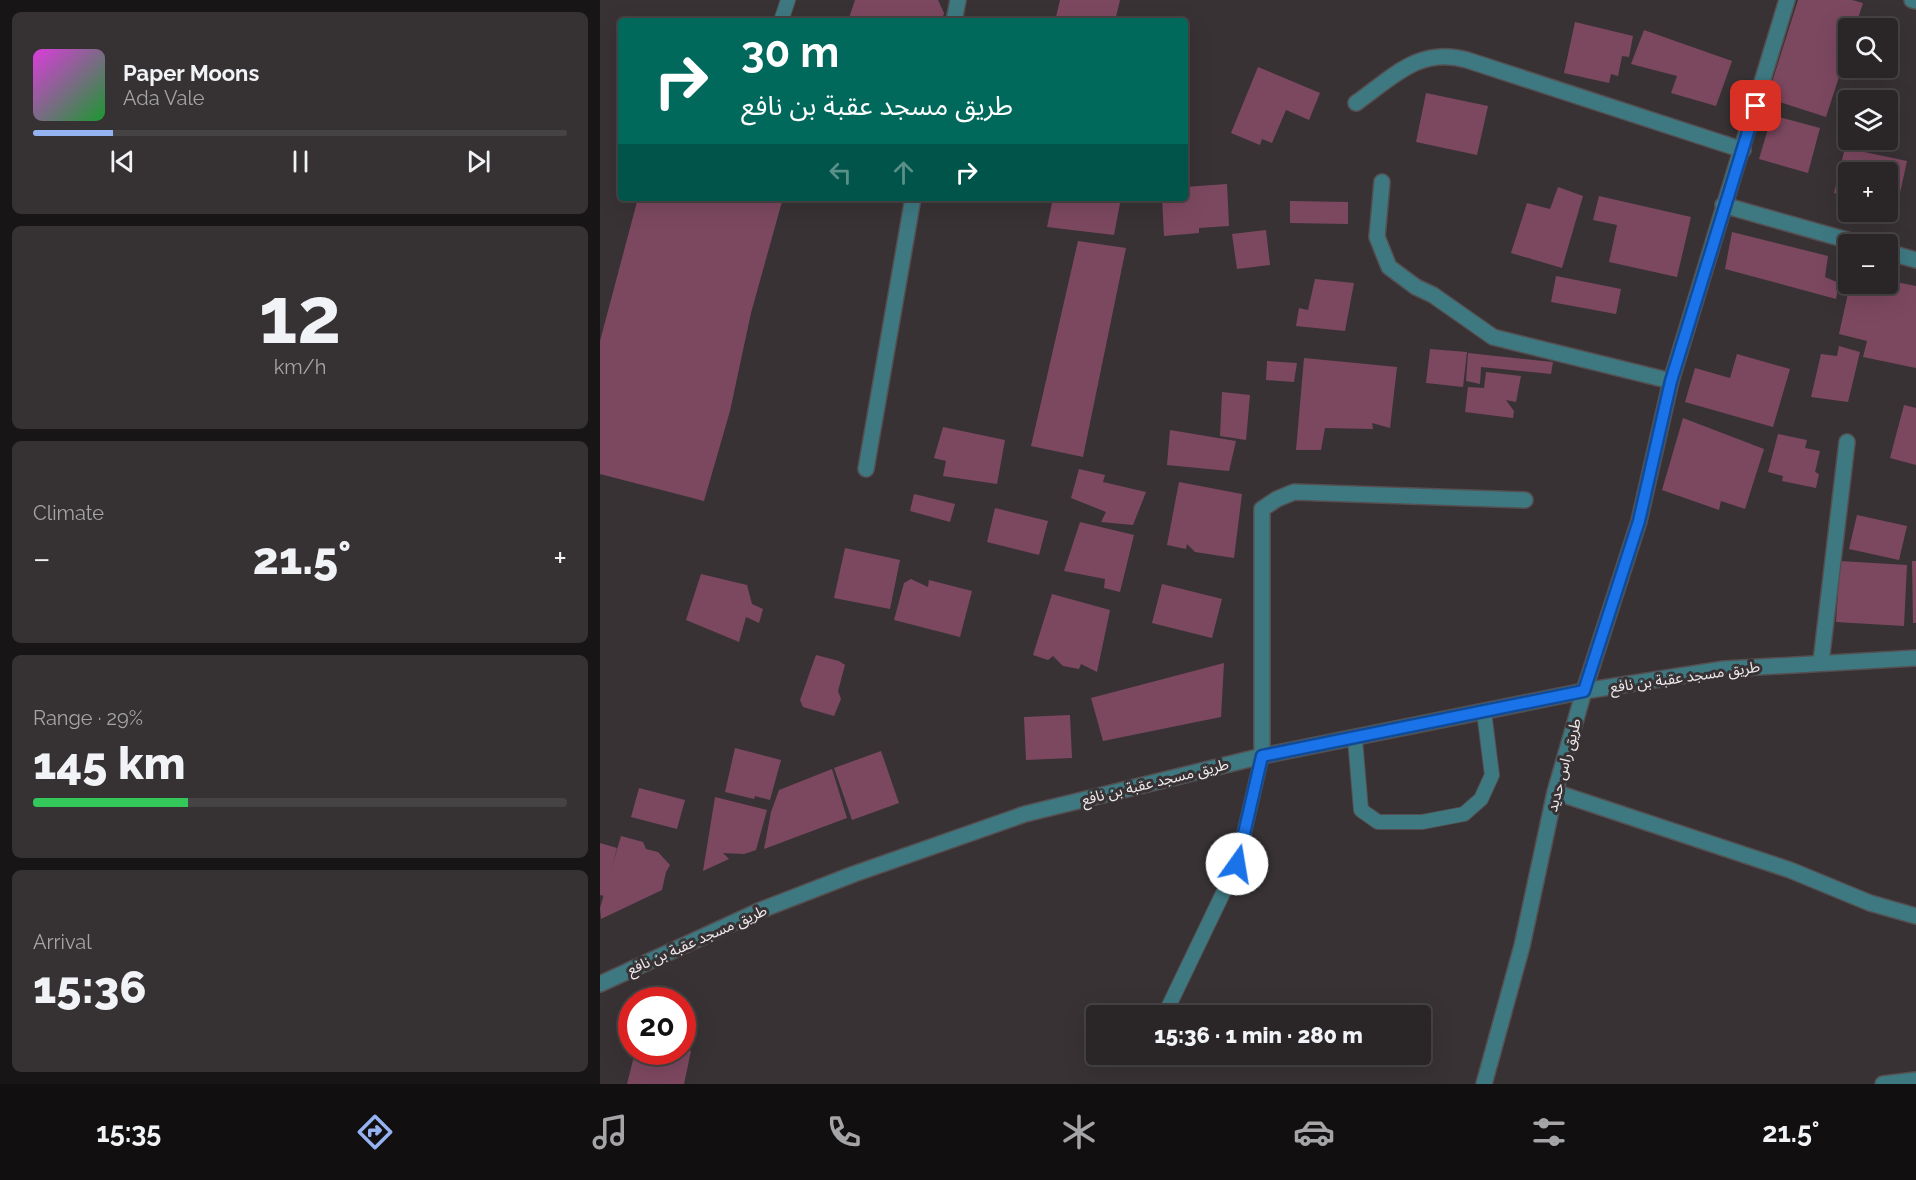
<!DOCTYPE html>
<html lang="en">
<head>
<meta charset="utf-8">
<style>
	body { margin:0; font-family:Raleway,"Noto Sans Arabic",sans-serif; background:#363233; color:#f1f3f6; height:100vh; display:flex; flex-direction:column; font-size:22px; white-space:nowrap }
	* { box-sizing:border-box; margin:0 }
	p { font-size:20px; color:#a5a5a7 }
	.icon { flex:none; width:33px; height:33px; fill:none; stroke:currentColor; stroke-width:2; stroke-linecap:round; stroke-linejoin:round }
	.map { position:relative; flex:1; overflow:hidden }
	.sheet { display:flex; flex-direction:column; gap:12px; padding:12px; background:#171515; width:600px }
	.sheet>* { flex:none }
	.banner { position:absolute; left:18px; top:18px; width:570px; height:183px; border-radius:6px; box-shadow:0 6px 24px #0002,0 0 0 2px #464344; background:#00695c; color:#fff; overflow:hidden }
	.fabs { position:absolute; left:1238px; top:18px; display:grid; gap:12px }
	.fabs a { display:grid; place-items:center; width:60px; height:60px; border-radius:6px; background:#2a2627; box-shadow:0 6px 24px #0002,0 0 0 2px #464344; font-size:30px }
	.speed { position:absolute; left:18px; top:987px; display:flex; gap:12px; font-size:30px; font-weight:700; text-align:center }
	.speed>* { display:grid; place-content:center; width:78px; height:78px; border-radius:50%; background:#2a2627; box-shadow:0 6px 24px #0002,0 0 0 2px #464344; line-height:1 }
	.speed .limit { border:9px solid #d22; background:#fff; color:#111 }
	.pin { position:absolute; display:grid; place-items:center; width:51px; height:51px; color:#fff; margin:-26px; border-radius:12px; box-shadow:0 3px 9px #0006 }
	.me { position:absolute; width:66px; margin:-33px; rotate:13deg; stroke-linejoin:round; filter:drop-shadow(0 0 4px #0008) }
	.turn { display:flex; align-items:center; gap:21px; height:126px; padding:0 24px; font-size:27px }
	.turn .icon { width:78px; height:78px; stroke-width:2.5 }
	.turn b { display:block; font-size:42px; line-height:51px }
	.lanes { display:flex; align-items:center; height:57px; padding:0 24px; background:#0003; justify-content:center; gap:30px; direction:ltr }
	.lanes .off { opacity:.35 }
	.big { font-size:45px; font-weight:800; line-height:1.1 }
	.sheet .tile { flex:1; display:flex; flex-direction:column; justify-content:center; gap:9px; min-width:0; padding:0 21px; border-radius:9px; background:#363233 }
	.sheet .dial { align-items:center; gap:0 }
	.dial b { font-size:78px; line-height:1 }
	.song { display:flex; align-items:center; gap:18px }
	.cover { width:72px; height:72px; border-radius:9px; background:linear-gradient(135deg,hsl(300 70% 55%),hsl(130 70% 35%)) }
	.played { height:6px; border-radius:3px; background:linear-gradient(90deg,#95b2f1 15%,#464344 15%) }
	.keys { display:flex; justify-content:space-around; direction:ltr }
	.heat { display:flex; justify-content:space-between; align-items:center; font-size:33px; direction:ltr }
	.charge { height:9px; border-radius:4px; background:linear-gradient(90deg,#34c759 29%,#464344 0) }
	.trip { position:absolute; left:486px; top:1005px; width:345px; height:60px; border-radius:6px; background:#2a2627; box-shadow:0 6px 24px #0002,0 0 0 2px #464344; font-weight:800; line-height:60px; text-align:center }
	.dock { display:flex; height:96px; justify-content:space-around; align-items:center; background:#110f10; color:#a5a5a7 }
	.dock .icon { width:42px; height:42px }
	.dock .active { color:#95b2f1 }
	.dock b { font-size:27px; color:#f1f3f6 }
	main { display:flex; flex:1; min-height:0 }
	.map>svg:first-child { display:block }
	.building { fill:#7c4860 }
	.lines { fill:none; stroke-linecap:round; stroke-linejoin:round }
	.service-casing { stroke:#554f51; stroke-width:16 }
	.minor-casing { stroke:#554f51; stroke-width:18 }
	.tertiary-casing { stroke:#554f51; stroke-width:18 }
	.service { stroke:#3e7982; stroke-width:14 }
	.minor { stroke:#3e7982; stroke-width:15 }
	.tertiary { stroke:#3e7982; stroke-width:15 }
	.route-casing { stroke:#114b97; stroke-width:15 }
	.route { stroke:#1a73e8; stroke-width:10 }
	.labels { text-anchor:middle; stroke-width:6; stroke-linejoin:round; paint-order:stroke }
	.street-label { font-size:15px; fill:#eeeaec; stroke:#383234 }
</style>
</head>
<body>
<main>
<section class="sheet">
<div class="tile">
<div class="song"><i class="cover"></i><div><b>Paper Moons</b><p>Ada Vale</p></div></div>
<div class="played"></div>
<div class="keys"><svg class="icon" aria-label="previous" viewBox="0 0 24 24"><path d="M18 5L8 12l10 7zM5 5v14"/></svg><svg class="icon" aria-label="pause" viewBox="0 0 24 24"><path d="M8 5v14M16 5v14"/></svg><svg class="icon" aria-label="next" viewBox="0 0 24 24"><path d="M6 5l10 7-10 7zM19 5v14"/></svg></div>
</div>
<div class="tile dial"><b>12</b><p>km/h</p></div>
<div class="tile"><p>Climate</p>
<div class="heat"><a>−</a><b class="big">21.5°</b><a>+</a></div>
</div>
<div class="tile"><p>Range · 29%</p><b class="big">145 km</b><div class="charge"></div></div>
<div class="tile"><p>Arrival</p><b class="big">15:36</b></div>
</section>
<div class="map">
<svg width="1316" height="1084" viewBox="0 0 1316 1084">
	<rect width="100%" height="100%" fill="#383234"/>
	<path class="building" d="M255 0H338L344 13 342 21H248Z
		M460 0H520L515 21H455Z
		M1198 0H1252L1263 3 1255 28H1248V49L1226 117 1167 98Z
		M975 22 1033 36 1029 57 1022 56 1018 76 1011 74 1009 83 964 73Z
		M1044 30 1132 61 1116 106 1071 93 1077 76 1031 64Z
		M658 67 720 93 709 120 686 110 672 143 662 139 660 145 631 133Z
		M826 93 888 106 877 155 816 142Z
		M1172 115 1220 128 1208 173 1159 159Z
		M1245 148 1307 161 1297 207 1287 204V172H1248V196L1234 193Z
		M627 184 629 226 599 228V233L564 236 562 198H585V187Z
		M958 187 983 196 962 268 911 253 927 203 950 209Z
		M999 196 1091 217 1077 277 1009 262 1017 225 993 220Z
		M38 198H183L151 313 130 411 104 501 0 474V341Z
		M453 198H521L514 235 447 227Z
		M690 201 748 202V224L690 223Z
		M666 230 670 265 637 269 632 234Z
		M1132 232 1228 256 1225 277 1239 283 1236 299 1125 269Z
		M478 241 526 248 483 457 431 446Z
		M956 276 1021 289 1016 314 951 302Z
		M715 279 754 283 745 331 696 326 699 308 708 310Z
		M1287 280 1316 286V368L1263 357 1267 341 1239 334 1250 284H1287Z
		M1239 346 1260 352 1248 402 1211 397 1221 354 1237 356Z
		M830 349 867 352 863 387 826 383Z
		M868 353 953 362 951 374 881 367 880 384 866 381Z
		M1137 354 1190 369 1173 427 1085 402 1095 368 1130 378Z
		M704 358 797 367 790 428 772 423 773 429 725 428 721 450H696Z
		M667 361 697 363 694 382 666 380Z
		M886 372 921 376 916 402 906 400 914 411 913 418 865 412 868 387 884 388Z
		M622 392 650 395 646 440 620 436Z
		M1304 405 1316 408V465L1290 458Z
		M1083 418 1164 449 1145 509 1121 501 1119 510 1062 490Z
		M343 427 405 440 397 484 343 476 346 461 334 458Z
		M570 430 636 441 629 471 567 465Z
		M1178 434 1207 440 1205 448 1220 451 1215 472 1219 474 1216 488 1182 481 1183 476 1168 472Z
		M479 469 505 475 503 482 546 492 533 525 501 522 506 512 471 498Z
		M579 482 642 494 634 558 595 552 587 544 586 549 567 545Z
		M314 494 355 504 350 522 310 511Z
		M395 508 448 521 439 555 387 542Z
		M1257 515 1307 526 1299 560 1249 549Z
		M480 522 534 535 520 592 504 588 505 579 464 571Z
		M245 548 300 560 290 609 234 598Z
		M1240 561 1307 565 1304 626 1236 622Z
		M1312 561H1316V623H1313Z
		M101 574 147 585 152 604 163 609 159 623 146 617 139 642 86 620Z
		M311 579 328 587 329 580 372 591 360 637 294 620 304 583Z
		M562 584 622 599 612 638 552 623Z
		M452 594 510 610 497 672 481 664 479 669 463 666 453 656 448 660 433 655Z
		M216 655 239 661 245 665 238 691 241 699 234 716 203 707 200 700Z
		M624 663 621 717 503 741 491 698Z
		M470 715 472 758 426 760 424 717Z
		M135 748 181 760 170 800 155 796 154 799 125 792Z
		M281 751 299 803 252 820 234 768Z
		M232 769 247 818 164 849 171 812 179 790Z
		M39 788 85 800 77 829 31 817Z
		M115 797 167 810 156 850 144 854 123 853 129 859 103 871Z
		M21 836 43 842 46 849 58 852 70 865 66 872 62 890 1 919 0 908Z
		M0 843 17 848 4 896 0 895Z
		M82 1049 91 1051 84 1084H27L35 1052H82Z"/>
	<g class="lines">
		<g class="service-casing">
			<path id="service" d="M181 21 188 0
				M755 739 761 810 778 822H822L864 814 881 799 892 775 884 712
				M564 1016 637 864 662 756"/>
		</g>
		<g class="minor-casing">
			<path id="minor" d="M1312 0 1316 1
				M354 21 358 0
				M756 103C792 78 819 46 867 60L1143 150
				M782 182 777 237 789 267 816 287 833 295 893 337 1071 381
				M1123 205 1261 244
				M1287 252 1316 260
				M266 469 313 198
				M1221 662 1247 442
				M662 756V509L677 499 694 492 925 500
				M955 792 1190 870 1270 903 1316 916
				M884 1084 922 946 955 792 984 691
				M1283 1084 1316 1080"/>
		</g>
		<g class="tertiary-casing">
			<path id="tertiary" d="M984 691 1039 521 1071 381 1187 0
				M0 984 161 910 254 874 425 814 662 756 984 691 1124 669 1316 658"/>
		</g>
		<use href="#service" class="service"/>
		<use href="#minor" class="minor"/>
		<use href="#tertiary" class="tertiary"/>
	</g>
	<g class="lines">
		<g class="route-casing">
			<path id="route" d="M637 864 662 756 984 691 1039 521 1071 381 1156 106"/>
		</g>
		<use href="#route" class="route"/>
	</g>
	<g class="labels">
		<g class="street-label">
			<text transform="translate(1085 677) rotate(-8)" y="5">طريق مسجد عقبة بن نافع</text>
			<text transform="translate(964 765) rotate(-75)" y="5">طريق راس حديد</text>
			<text transform="translate(555 782) rotate(-14)" y="5">طريق مسجد عقبة بن نافع</text>
			<text transform="translate(97 940) rotate(-24)" y="5">طريق مسجد عقبة بن نافع</text>
		</g>
	</g>
</svg>
<div class="fabs">
<a><svg class="icon" aria-label="search" viewBox="0 0 24 24"><circle cx="10" cy="10" r="6"/><path d="M15 15l6 6"/></svg></a>
<a><svg class="icon" aria-label="layers" viewBox="0 0 24 24"><path d="M12 4l9 5-9 5-9-5zM3 14l9 5 9-5"/></svg></a>
<a>+</a>
<a>−</a>
</div>
<div class="speed"><div class="limit">20</div></div>
<div class="pin" style="left:1156px;top:106px;background:#d93025"><svg class="icon" aria-label="arrive" viewBox="0 0 24 24"><path d="M6 21V4h12l-3 4 3 4H6"/></svg></div>
<svg class="me" style="left:637px;top:864px" viewBox="-20 -20 40 40"><circle r="19" fill="#fff"/><path d="M0-13L10 11 0 6-10 11z" fill="#1a73e8"/></svg>
<div class="trip">15:36 · 1 min · 280 m</div>
<div class="banner">
<div class="turn"><svg class="icon" aria-label="right" viewBox="0 0 24 24"><path d="M7 20v-9h11M14 6l5 5-5 5"/></svg><div><b>30 m</b>طريق مسجد عقبة بن نافع</div></div>
<div class="lanes"><svg class="icon off" aria-label="left" viewBox="0 0 24 24"><path d="M17 20v-9H6M10 6l-5 5 5 5"/></svg><svg class="icon off" aria-label="ahead" viewBox="0 0 24 24"><path d="M12 20V5M6 11l6-6 6 6"/></svg><svg class="icon" aria-label="right" viewBox="0 0 24 24"><path d="M7 20v-9h11M14 6l5 5-5 5"/></svg></div>
</div>
</div>
</main>
<nav class="dock">
<b>15:35</b>
<svg class="icon active" aria-label="directions" viewBox="0 0 24 24"><path d="M12 3l9 9-9 9-9-9zM9 14v-3h6M13 9l2 2-2 2"/></svg>
<svg class="icon" aria-label="music" viewBox="0 0 24 24"><path d="M9 18V5l10-2v13"/><circle cx="6" cy="18" r="3"/><circle cx="16" cy="16" r="3"/></svg>
<svg class="icon" aria-label="phone" viewBox="0 0 24 24"><path d="M5 4h4l2 5-3 2q2 4 5 5l2-3 5 2v4C11 20 4 13 5 4z"/></svg>
<svg class="icon" aria-label="climate" viewBox="0 0 24 24"><path d="M12 3v18M4 7l16 10M4 17L20 7"/></svg>
<svg class="icon" aria-label="car" viewBox="0 0 24 24"><path d="M5 17H2v-5l4-1 3-4h7l3 4 3 1v5h-3M9 17h6M6 11h13"/><circle cx="7" cy="17" r="2"/><circle cx="17" cy="17" r="2"/></svg>
<svg class="icon" aria-label="filters" viewBox="0 0 24 24"><path d="M4 7h16M4 17h16"/><circle cx="9" cy="7" r="2"/><circle cx="15" cy="17" r="2"/></svg>
<b>21.5°</b>
</nav>
</body>
</html>
